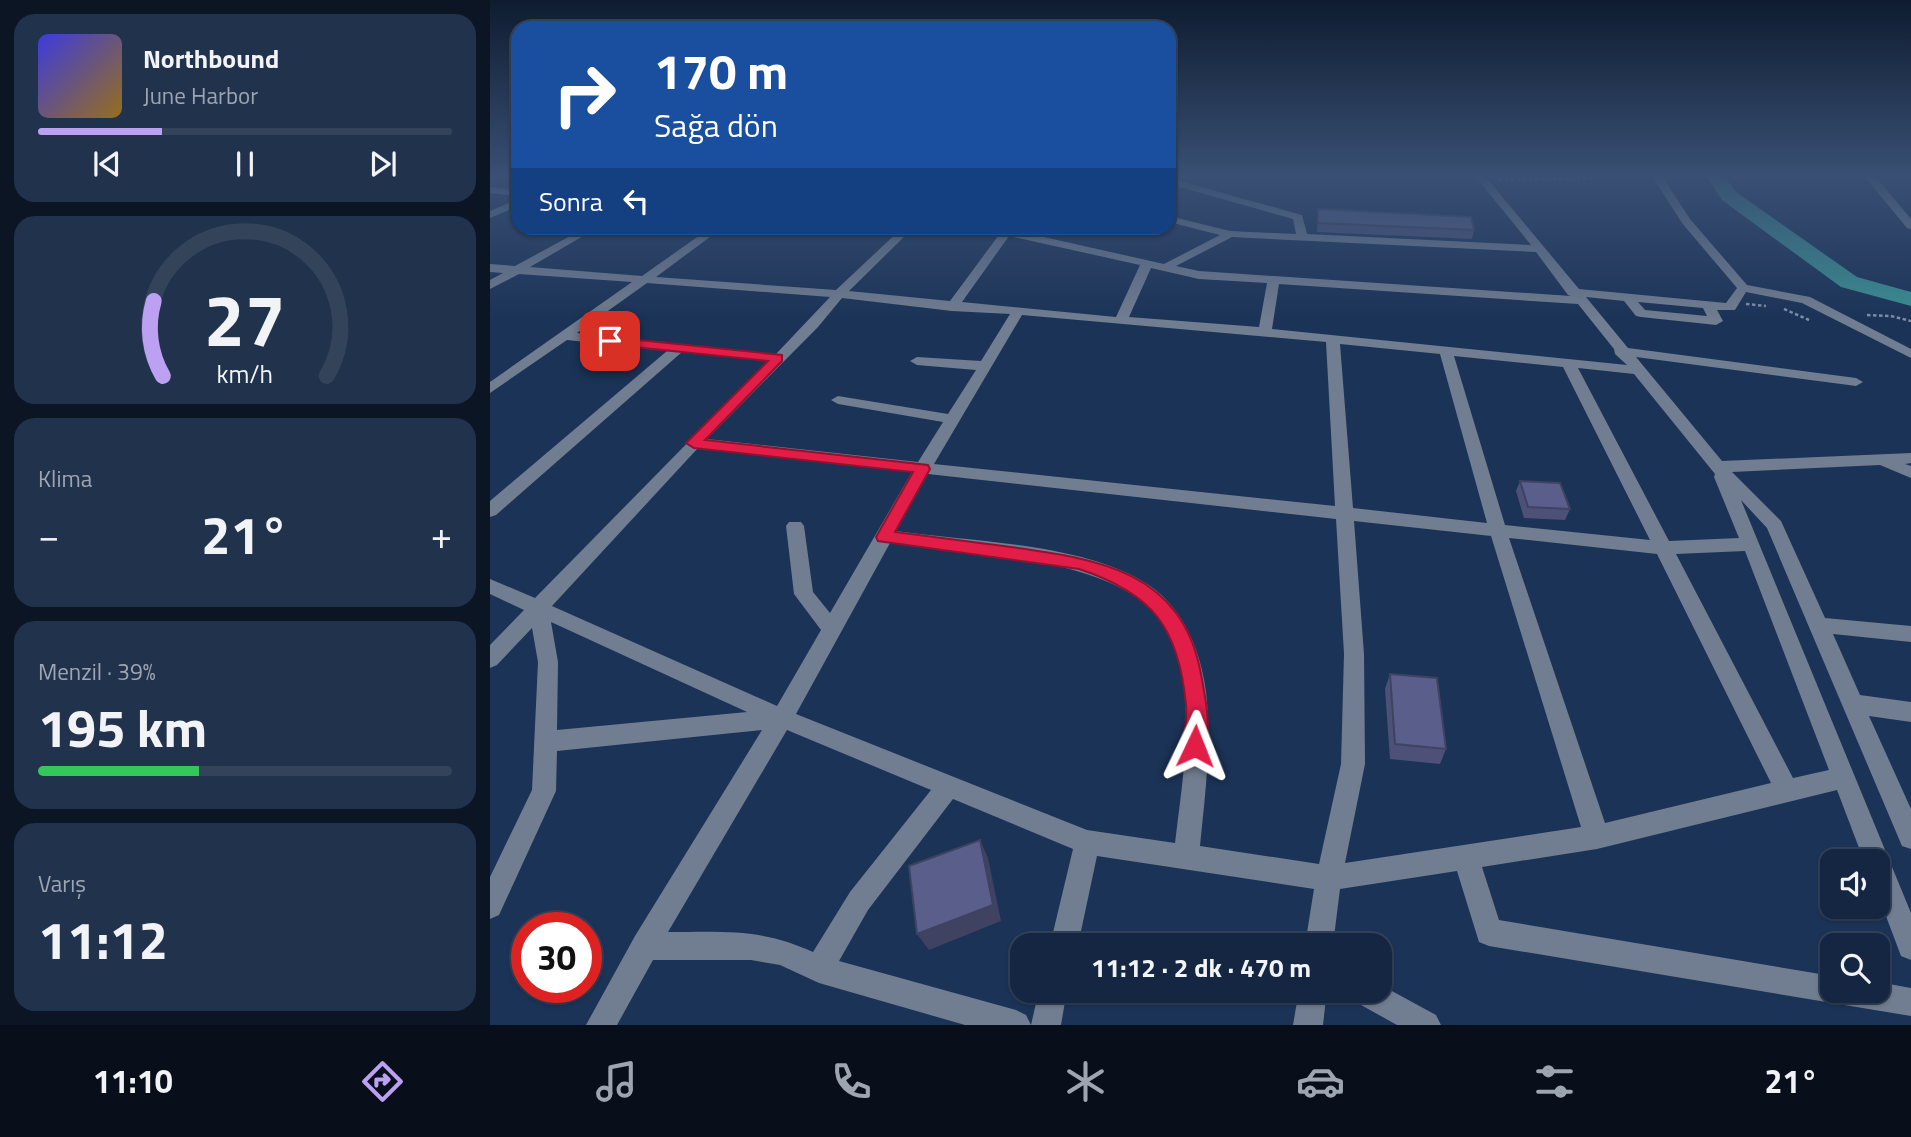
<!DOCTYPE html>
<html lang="tr">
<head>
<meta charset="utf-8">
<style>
	body { margin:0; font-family:"Titillium Web",sans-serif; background:#21324c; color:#f1f3f6; height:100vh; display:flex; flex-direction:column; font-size:26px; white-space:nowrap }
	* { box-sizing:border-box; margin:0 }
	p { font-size:23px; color:#9da5b1 }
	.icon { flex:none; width:38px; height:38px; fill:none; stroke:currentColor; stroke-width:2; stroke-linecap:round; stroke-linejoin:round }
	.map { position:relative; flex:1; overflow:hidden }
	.sheet { display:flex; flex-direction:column; gap:14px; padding:14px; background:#0b1524; width:490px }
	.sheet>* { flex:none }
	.banner { position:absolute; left:21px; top:21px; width:665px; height:214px; border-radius:21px; box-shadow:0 2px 5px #0004,0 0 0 2px #33435a; background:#1a4fa0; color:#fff; overflow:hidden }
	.buttons { position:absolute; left:1330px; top:849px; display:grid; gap:14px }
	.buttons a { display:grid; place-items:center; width:70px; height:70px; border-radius:14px; background:#142641; box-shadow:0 2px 5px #0004,0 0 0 2px #33435a; font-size:35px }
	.speed { position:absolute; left:21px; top:912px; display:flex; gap:14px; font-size:35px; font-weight:700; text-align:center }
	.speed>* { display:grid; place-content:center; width:91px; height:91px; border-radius:50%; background:#142641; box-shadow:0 2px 5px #0004,0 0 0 2px #33435a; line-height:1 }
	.speed .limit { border:10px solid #d22; background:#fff; color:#111 }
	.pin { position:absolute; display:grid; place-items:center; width:60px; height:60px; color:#fff; margin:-30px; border-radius:14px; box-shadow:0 4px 10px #0006 }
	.me { position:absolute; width:77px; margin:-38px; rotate:2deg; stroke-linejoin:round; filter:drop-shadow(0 0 5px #0008) }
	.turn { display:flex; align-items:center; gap:24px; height:147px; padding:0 28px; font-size:32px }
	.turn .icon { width:91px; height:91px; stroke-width:2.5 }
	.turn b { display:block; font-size:49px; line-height:60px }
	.then { display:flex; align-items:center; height:66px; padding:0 28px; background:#0003; gap:14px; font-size:26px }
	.big { font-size:52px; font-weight:700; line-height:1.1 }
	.sheet .widget { flex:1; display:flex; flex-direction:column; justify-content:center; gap:10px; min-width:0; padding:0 24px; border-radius:21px; background:#21324c }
	.sheet .dial { align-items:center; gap:0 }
	.dial svg { height:182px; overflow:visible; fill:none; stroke:#33435a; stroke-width:7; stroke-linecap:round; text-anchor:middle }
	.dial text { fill:#f1f3f6; stroke:none }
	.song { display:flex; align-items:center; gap:21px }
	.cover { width:84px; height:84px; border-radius:10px; background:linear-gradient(135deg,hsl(240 70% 55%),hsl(40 70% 35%)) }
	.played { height:7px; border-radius:4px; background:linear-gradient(90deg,#bca0f2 30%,#33435a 30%) }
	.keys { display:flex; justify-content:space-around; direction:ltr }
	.heat { display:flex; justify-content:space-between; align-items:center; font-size:38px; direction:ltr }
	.charge { height:10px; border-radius:5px; background:linear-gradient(90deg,#34c759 39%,#33435a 0) }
	.trip { position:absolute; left:520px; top:933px; width:382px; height:70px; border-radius:21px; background:#142641; box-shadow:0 2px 5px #0004,0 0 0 2px #33435a; font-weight:700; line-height:70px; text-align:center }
	.tab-bar { display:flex; height:112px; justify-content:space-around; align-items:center; background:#080f1a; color:#9da5b1 }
	.tab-bar .icon { width:49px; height:49px }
	.tab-bar .active { color:#bca0f2 }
	.tab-bar b { font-size:32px; color:#f1f3f6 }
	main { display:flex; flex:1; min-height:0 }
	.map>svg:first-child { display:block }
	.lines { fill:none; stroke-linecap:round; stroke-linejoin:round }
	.river { fill:#3a8d91; fill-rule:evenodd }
	.path { stroke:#7d8ea8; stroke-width:2.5; stroke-dasharray:3.5 2.5; stroke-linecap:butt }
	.minor { fill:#717d90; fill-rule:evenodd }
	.wall { fill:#4d5178 }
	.shaded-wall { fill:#3f4261 }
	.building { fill:#5a5e8b; stroke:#3f4261; stroke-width:2 }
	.route { fill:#e11d48; stroke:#92132f; stroke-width:2 }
</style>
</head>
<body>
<main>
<section class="sheet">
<div class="widget">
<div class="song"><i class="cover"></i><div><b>Northbound</b><p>June Harbor</p></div></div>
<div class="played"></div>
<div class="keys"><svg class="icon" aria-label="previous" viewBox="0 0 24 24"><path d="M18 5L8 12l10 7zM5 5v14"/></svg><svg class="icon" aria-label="pause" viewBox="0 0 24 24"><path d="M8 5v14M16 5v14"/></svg><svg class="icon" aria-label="next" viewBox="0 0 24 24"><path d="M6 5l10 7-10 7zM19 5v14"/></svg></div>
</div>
<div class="widget dial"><svg viewBox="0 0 100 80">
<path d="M14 69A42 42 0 1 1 86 69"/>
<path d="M14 69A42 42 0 0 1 10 36" stroke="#bca0f2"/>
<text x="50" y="56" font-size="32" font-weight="700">27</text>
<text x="50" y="72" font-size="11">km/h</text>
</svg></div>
<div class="widget"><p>Klima</p>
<div class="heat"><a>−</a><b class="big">21°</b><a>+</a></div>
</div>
<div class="widget"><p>Menzil · 39%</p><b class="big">195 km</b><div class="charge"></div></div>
<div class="widget"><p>Varış</p><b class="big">11:12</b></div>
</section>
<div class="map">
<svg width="1421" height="1025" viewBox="0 0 1421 1025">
	<rect width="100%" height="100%" fill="#1b3357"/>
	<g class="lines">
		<path class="river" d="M1216 176H1234L1246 192 1367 277 1421 292V306L1351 287 1232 200Z"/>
		<path class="path" d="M1009 180 1112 178 1109 176
			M1256 304 1276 306
			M1294 309 1319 320
			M1377 315 1401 316 1421 321"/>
		<path class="minor" d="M985 176H995L1089 289 1236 303 1247 288 1192 223 1162 176H1172L1200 219 1257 285 1320 297 1421 349V358L1312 303 1256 292 1245 310H1227L1233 321 1226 325 1151 317 1146 316 1134 301 1096 297 1138 348 1366 378 1373 382 1366 386 1146 357 1232 461 1421 453V463L1415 464 1421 466V478L1390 465 1242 472 1291 521 1335 618 1421 626V642L1343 634 1370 695 1421 702V722L1379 716 1421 809V849L1412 846 1277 528 1251 500 1421 913V960L1411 956 1388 895V861H1374L1347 790 1107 849 992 867 1009 920 1342 976V990H1388V982L1421 988V1016L999 946 989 942 967 871 850 889 843 945H815L824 889 607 856 588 945H560L583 849 463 799 378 910 349 961 526 1010 536 1015 541 1025H475L329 983 290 965 261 960H163L127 1025H96L145 936 272 730 67 751 66 791 9 915 0 919V877L42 790 48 662 42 628 7 665 0 668V645L34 610 0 594V579L45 598 278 361 192 352 6 515 0 517V501L177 351 77 340 0 393V382L142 282 29 274 0 289V280L13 273 0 272V264L25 266 95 228H107L40 267 152 276 220 228H232L166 277 346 290 412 228H423L359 291 460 301 514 228H524L523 230 674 264 730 235 679 222V216L740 231 806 234 803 219 679 184V178L812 215 817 234 1041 245ZM519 236 650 265 626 317 472 302ZM742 237 1046 252 1078 295 1081 296 709 271 686 266ZM661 268 709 279 777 283 769 327 639 317ZM157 283 340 297 286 354 87 333ZM789 284 1088 304 1124 349 1125 354 1137 365 782 329ZM352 298 462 311 520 314 491 361 427 357 420 361 427 365 486 370 458 414 348 396 341 400 348 404 453 422 428 462 217 439 328 327ZM1148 302 1213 308 1217 316 1155 310ZM532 315 836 342 845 506 444 464ZM850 344 950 354 997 523 863 508ZM964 356 1073 367 1160 540 1015 525ZM1088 368 1144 374 1225 474 1224 477 1249 538 1179 541ZM208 448 422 472 340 613 323 592 314 526 311 522H299L296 526 304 594 331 630 287 706 62 606ZM438 474 846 519 854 654 851 764 829 864 710 846C715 795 722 743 716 692 711 652 694 609 660 586 598 543 481 542 406 531ZM864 521 1001 536 1091 827 855 863 875 764 874 654ZM1019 538 1167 554 1281 783 1115 823ZM400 543C476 554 614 555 667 615 684 635 691 663 694 689 700 740 691 792 685 843L597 830 306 714ZM1255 551 1339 770 1303 778 1186 554ZM61 622 257 712 67 730 68 662ZM297 730 441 790 360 892 323 952C271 928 234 932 178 932Z
			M1374 176H1385L1421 219V229L1417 228Z
			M0 187 28 190V196L0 193Z
			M28 199V206L0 218V211Z
			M889 984 946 1015 951 1025H907L862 1000 858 990H889Z
			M549 990H577L571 1025H541Z
			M809 990H837L833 1025H803Z"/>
	</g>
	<path class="wall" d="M828 209 984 230 982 239 827 232Z
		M1030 481 1080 509 1075 520 1034 518 1026 491Z
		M900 674 956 749 950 764 900 759 895 689Z"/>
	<path class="shaded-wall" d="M490 840 498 858 511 921 439 950 427 934Z"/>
	<path class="building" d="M828 209 981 217 984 230 828 223Z
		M1030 481 1070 483 1080 509 1038 507Z
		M900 674 947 678 956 749 905 744Z
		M490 840 503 905 427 934 419 866Z"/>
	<linearGradient id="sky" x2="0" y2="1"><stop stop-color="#0f1c30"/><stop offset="0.55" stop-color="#395074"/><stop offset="1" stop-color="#395074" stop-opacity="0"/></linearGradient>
	<rect width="1421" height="320" fill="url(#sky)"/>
	<path class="route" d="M120 337 292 355V361L215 440 438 465 440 469 405 532C444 537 482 542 521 547 609 559 692 571 711 674 715 697 723 730 713 753L705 755 698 753C691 738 698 720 696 705 689 627 662 593 589 569L388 541 386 537 423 472 204 448 196 443 278 361 115 344V338Z"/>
</svg>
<div class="buttons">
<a><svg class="icon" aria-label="sound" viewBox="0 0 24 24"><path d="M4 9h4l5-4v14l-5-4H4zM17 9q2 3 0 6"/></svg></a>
<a><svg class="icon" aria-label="search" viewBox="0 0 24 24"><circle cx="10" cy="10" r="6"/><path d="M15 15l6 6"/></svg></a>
</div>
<div class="speed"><div class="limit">30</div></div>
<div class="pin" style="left:120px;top:341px;background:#d93025"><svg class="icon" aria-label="arrive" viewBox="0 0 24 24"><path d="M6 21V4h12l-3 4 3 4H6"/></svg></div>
<svg class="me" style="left:705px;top:746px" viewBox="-20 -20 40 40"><path d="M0-17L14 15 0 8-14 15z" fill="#e11d48" stroke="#fff" stroke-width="4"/></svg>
<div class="trip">11:12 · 2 dk · 470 m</div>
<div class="banner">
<div class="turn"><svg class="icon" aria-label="right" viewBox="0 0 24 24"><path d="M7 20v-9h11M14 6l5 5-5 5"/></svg><div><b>170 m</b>Sağa dön</div></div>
<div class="then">Sonra<svg class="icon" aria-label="left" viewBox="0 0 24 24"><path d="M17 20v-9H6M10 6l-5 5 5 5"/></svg></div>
</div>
</div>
</main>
<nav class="tab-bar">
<b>11:10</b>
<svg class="icon active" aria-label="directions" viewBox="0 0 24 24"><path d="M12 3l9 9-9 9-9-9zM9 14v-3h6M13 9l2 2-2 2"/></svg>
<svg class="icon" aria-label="music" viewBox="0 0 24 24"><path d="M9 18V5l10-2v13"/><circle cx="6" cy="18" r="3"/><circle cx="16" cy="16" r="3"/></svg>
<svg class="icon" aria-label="phone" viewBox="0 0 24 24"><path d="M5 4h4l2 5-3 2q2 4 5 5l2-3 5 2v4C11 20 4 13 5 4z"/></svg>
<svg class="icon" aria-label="climate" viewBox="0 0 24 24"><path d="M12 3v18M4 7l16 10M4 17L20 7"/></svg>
<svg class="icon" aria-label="car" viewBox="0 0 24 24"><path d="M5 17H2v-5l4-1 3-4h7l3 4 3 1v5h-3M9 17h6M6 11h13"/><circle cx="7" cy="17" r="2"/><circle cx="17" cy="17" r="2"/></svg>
<svg class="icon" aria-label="filters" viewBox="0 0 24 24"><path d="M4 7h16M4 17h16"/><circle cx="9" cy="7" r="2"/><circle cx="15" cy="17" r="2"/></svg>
<b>21°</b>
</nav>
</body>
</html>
